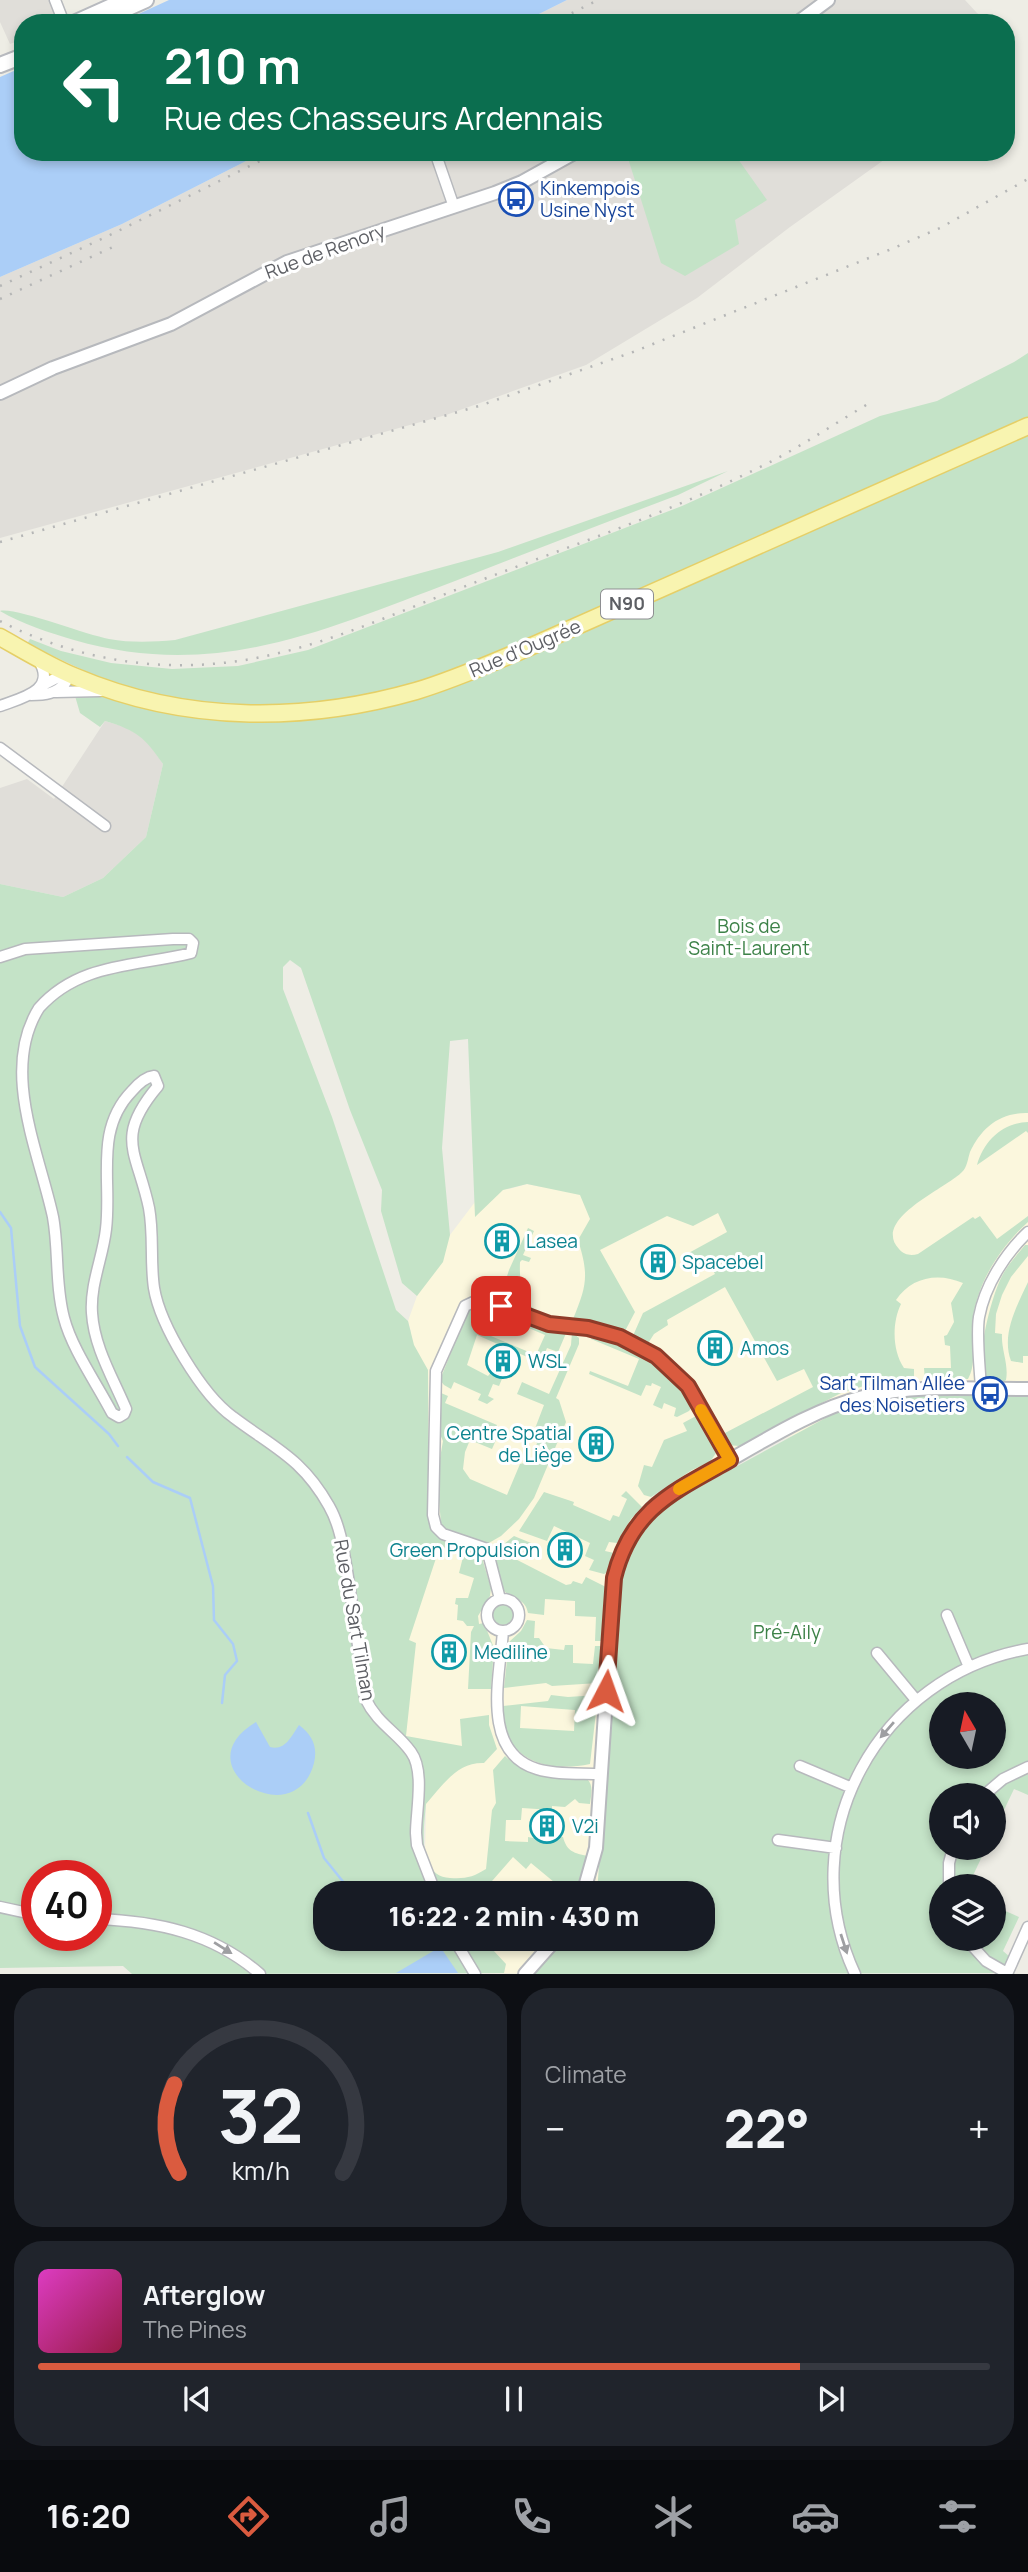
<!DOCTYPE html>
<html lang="en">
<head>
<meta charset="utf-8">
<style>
	body { margin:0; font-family:Manrope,sans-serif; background:#20242c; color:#f1f3f6; height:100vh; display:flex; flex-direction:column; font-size:26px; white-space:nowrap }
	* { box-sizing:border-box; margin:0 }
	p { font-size:23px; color:#9ea1a6 }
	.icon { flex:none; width:38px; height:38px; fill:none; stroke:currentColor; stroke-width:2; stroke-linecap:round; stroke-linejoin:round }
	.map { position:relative; height:1974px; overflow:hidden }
	.panel { display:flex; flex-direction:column; gap:14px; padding:14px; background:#0d0f14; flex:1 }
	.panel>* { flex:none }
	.banner { position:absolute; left:14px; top:14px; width:1001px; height:147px; border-radius:28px; box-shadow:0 4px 10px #0003; background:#0b6e4f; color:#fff; overflow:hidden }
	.needle { width:46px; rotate:351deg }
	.controls { position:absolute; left:929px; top:1692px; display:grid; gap:14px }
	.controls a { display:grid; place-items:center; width:77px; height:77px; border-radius:50%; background:#171b24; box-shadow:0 4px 10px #0003; font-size:35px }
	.speed { position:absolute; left:21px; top:1860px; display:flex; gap:14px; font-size:35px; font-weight:700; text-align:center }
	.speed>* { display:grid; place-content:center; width:91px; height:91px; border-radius:50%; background:#171b24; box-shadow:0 4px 10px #0003; line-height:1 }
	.speed .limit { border:10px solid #d22; background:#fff; color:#111 }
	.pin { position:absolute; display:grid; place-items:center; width:60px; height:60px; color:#fff; margin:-30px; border-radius:14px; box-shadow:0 4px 10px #0006 }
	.me { position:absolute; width:77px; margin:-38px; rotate:4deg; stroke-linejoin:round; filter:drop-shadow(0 0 5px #0008) }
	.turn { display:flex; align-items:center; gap:24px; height:147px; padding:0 35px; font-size:32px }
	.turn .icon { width:91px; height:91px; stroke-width:2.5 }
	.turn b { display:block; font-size:49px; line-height:60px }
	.big { font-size:52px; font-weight:800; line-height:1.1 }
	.panel .card { flex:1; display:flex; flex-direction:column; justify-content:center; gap:10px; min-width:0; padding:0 24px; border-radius:28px; background:#20242c }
	.panel .dial { align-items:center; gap:0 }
	.dial svg { height:182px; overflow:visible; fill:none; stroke:#363941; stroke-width:7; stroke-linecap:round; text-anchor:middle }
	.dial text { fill:#f1f3f6; stroke:none }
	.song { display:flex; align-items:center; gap:21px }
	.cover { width:84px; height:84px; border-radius:10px; background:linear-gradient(135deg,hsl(310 70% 55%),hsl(340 70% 35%)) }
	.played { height:7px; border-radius:4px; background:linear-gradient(90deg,#da5b3f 80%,#363941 80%) }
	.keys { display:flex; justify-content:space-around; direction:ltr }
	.heat { display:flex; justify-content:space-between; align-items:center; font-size:38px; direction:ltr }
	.panel .tiles { flex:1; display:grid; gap:14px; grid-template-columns:1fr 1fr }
	.card:last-child { grid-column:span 2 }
	.trip { position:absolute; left:313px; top:1881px; width:402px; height:70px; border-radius:28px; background:#171b24; box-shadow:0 4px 10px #0003; font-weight:800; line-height:70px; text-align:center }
	.dock { display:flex; height:112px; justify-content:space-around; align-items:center; background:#090b0e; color:#9ea1a6 }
	.dock .icon { width:49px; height:49px }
	.dock .selected { color:#da5b3f }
	.dock b { font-size:32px; color:#f1f3f6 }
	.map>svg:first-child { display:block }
	.commercial { fill:#fbf7dd }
	.industrial { fill:#e0ded9 }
	.green { fill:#c4e3c7; fill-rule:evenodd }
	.water { fill:#abcef7 }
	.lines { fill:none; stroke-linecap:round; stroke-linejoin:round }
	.stream { stroke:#abcef7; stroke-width:2.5 }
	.minor-casing { stroke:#b7b9bd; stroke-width:13 }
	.tertiary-casing { stroke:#b7b9bd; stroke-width:16 }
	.secondary-casing { stroke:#b8babf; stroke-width:18 }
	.primary-casing { stroke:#e5cf67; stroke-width:19 }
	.minor { stroke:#fff; stroke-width:10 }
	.tertiary { stroke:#fff; stroke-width:12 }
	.secondary { stroke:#fff; stroke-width:14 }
	.primary { stroke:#f8f4b0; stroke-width:16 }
	.rail { stroke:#b5b6b6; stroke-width:2.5; stroke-dasharray:2 9; stroke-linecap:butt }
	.oneway { fill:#9e9fa2 }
	.route-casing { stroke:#8e3b29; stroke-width:18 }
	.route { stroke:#da5b3f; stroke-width:12 }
	.slow { stroke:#f59e0b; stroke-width:12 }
	.labels { text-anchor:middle; stroke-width:6; stroke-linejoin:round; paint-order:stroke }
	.shield { fill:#fff; stroke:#8e8f92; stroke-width:2 }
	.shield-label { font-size:18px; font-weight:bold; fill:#5d5f64 }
	.transit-label { font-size:19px; fill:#164399; stroke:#fff; text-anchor:start }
	.street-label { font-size:19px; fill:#5d5f64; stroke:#fff }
	.park-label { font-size:19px; fill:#3d8248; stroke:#fff }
	.culture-label { font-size:19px; fill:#0d838f; stroke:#fff; text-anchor:start }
</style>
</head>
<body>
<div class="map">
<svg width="1028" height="1974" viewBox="0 0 1028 1974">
	<rect width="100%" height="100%" fill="#eeede5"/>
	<path class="commercial" d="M1028 1068V1395L896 1396 783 1439 673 1501 657 1513 620 1582 597 1893H443L425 1857 426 1808 391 1712 411 1332 408 1321 417 1296 450 1235 484 1190 509 1189 527 1184 542 1187Z
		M458 1939H564L533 1974 480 1973Z"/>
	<path class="industrial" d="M0 0H49L58 23H23V39L10 44 0 22Z
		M567 0H965L977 13 992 23H521Z
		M264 152H895L790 227 697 298 586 365 446 415 0 538V277L122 224Z
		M105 721 125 727 146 739 163 764 146 837 103 878 63 897 0 884V788L27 779 54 799Z"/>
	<path class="green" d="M626 152H733L767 200 735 220 739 244 685 276 661 263Z
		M1028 353V1113C1000 1112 981 1128 970 1152 968 1158 967 1168 962 1172 947 1188 871 1219 899 1249 904 1255 911 1256 918 1254L973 1217 975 1219 980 1216 997 1239 1028 1216V1222C999 1248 975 1286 972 1326 971 1344 977 1363 968 1379L925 1380 924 1368H951L950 1346 945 1345 944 1336 947 1335 954 1322 951 1303 963 1283C938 1272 911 1277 896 1300L901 1304C892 1322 892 1351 904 1368L914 1369V1383L864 1386 841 1393 739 1446 727 1445 723 1440 725 1433 813 1387 804 1369 777 1381 725 1287 667 1320 668 1325 654 1334 647 1345 632 1338 643 1313 715 1274 711 1267 691 1266 685 1255 727 1232 718 1213 693 1226 667 1216 600 1250 635 1312 625 1331 573 1319C587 1285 589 1275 578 1240L590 1219 580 1195 527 1184 503 1190 475 1217 468 1039 450 1041 442 1148 450 1235 443 1262 417 1296 402 1283 381 1211 382 1190 350 1110 301 968 290 960 283 967V989L332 1117 396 1310 408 1321 414 1345 428 1370 429 1521 432 1531 447 1541 449 1549 440 1546 409 1640 416 1643 406 1736 462 1746 460 1719 489 1715V1725L497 1749 484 1763C457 1762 443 1785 426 1804 424 1827 416 1876 450 1878 466 1879 473 1877 486 1869L492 1810 496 1803 493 1770 505 1756C528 1777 558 1773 587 1779 594 1785 591 1795 590 1804L579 1803 575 1799 565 1807 552 1806V1810L522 1808 521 1820H506L505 1841 528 1842V1837L549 1841 550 1836 563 1837C567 1852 574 1853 588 1856L586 1875 576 1893 557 1894 556 1893 560 1887 531 1863 526 1869 513 1857 485 1889 482 1888 477 1893 326 1894V1939H458L465 1953 478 1942V1939H498L499 1942 493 1950 506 1964 504 1973 132 1974 123 1966 0 1968V884L63 897 103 878 146 837 163 764C144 737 138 731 105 721L100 727 80 713 75 696 83 670 27 644 30 639 61 651 111 663 172 669 238 666 308 650 682 506 880 416 937 401 1014 362ZM37 1876H96V1936H37Z
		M728 471 678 495C604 523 529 552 455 581 325 630 216 681 74 640 50 633 22 624 0 611 15 607 86 635 109 639 131 643 153 642 175 640L498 552Z
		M1028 1122V1133L1026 1131 977 1165C984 1141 1002 1123 1028 1122Z
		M528 1228 534 1231 523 1255 531 1258 529 1262 522 1260 520 1262C519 1284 523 1312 549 1315L544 1319 499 1301 509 1270Z
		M1025 1245H1028V1256L1011 1277 1002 1295 996 1314 995 1333 1002 1334C1001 1350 1009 1364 1006 1380L1001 1383C994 1383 986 1382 983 1373 977 1352 992 1295 1002 1276 1008 1264 1017 1255 1025 1245Z
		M1028 1282V1356H1023V1363L1011 1361C1001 1334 1017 1306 1028 1282Z
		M483 1303 509 1313 513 1319 510 1327 506 1326 508 1319 487 1310 479 1331 536 1355 545 1335 524 1326 521 1332 518 1330 521 1322 527 1321 545 1329 567 1331 558 1352 547 1348 541 1363 477 1335 467 1365 488 1376 493 1370 504 1374 499 1386 493 1384 488 1396 494 1399 487 1404 478 1400 481 1394 454 1382 451 1389 444 1385 440 1380 468 1310 471 1306Z
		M572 1332 579 1338V1344L556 1398 559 1400 566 1422 534 1498 519 1519 501 1536 487 1544 445 1530 441 1524 437 1475 443 1441 439 1432 438 1396 441 1393 448 1396 445 1403 497 1425 491 1438 496 1440 492 1449 470 1440 465 1452 463 1469 470 1479 507 1495 520 1464 532 1461 537 1443 531 1439 544 1405 517 1394 522 1382 549 1394 571 1345Z
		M593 1333C637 1344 670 1366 692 1407L689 1411 677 1417 674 1416 676 1408 664 1403 662 1409 653 1405 661 1387 652 1383 651 1386 646 1385 641 1396 589 1374 590 1371 628 1386 639 1359 591 1339Z
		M1028 1395V1795L1014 1789 994 1831V1796H942V1848H986L968 1886H942V1939H994V1906L1019 1917 1003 1951 1010 1957 1001 1973 533 1974 564 1939H704V1894L597 1893 620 1582 627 1559 645 1527 657 1513 673 1501 842 1409 896 1396ZM942 1704H994V1757H942Z
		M696 1416 713 1440 716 1453 710 1462 692 1470 651 1497 644 1495 638 1486 644 1465 652 1467 664 1440 687 1431 683 1423Z
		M626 1491 642 1507 631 1519 617 1543 609 1542 605 1551 614 1553 608 1572 604 1574 589 1570 594 1560 585 1556 590 1543 554 1526 547 1541 519 1531 544 1492 574 1502 573 1505 610 1521 613 1515 619 1517 627 1499 621 1496Z
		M514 1536 536 1545 529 1559 505 1549 504 1544Z
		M465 1549 480 1555 482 1558 491 1588 490 1596 478 1616 479 1624 484 1623 494 1648 491 1689H468L471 1632 474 1626H467L463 1621 457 1620 458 1605 455 1604 456 1598H468L474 1578 459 1573Z
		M498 1550 566 1585 571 1584 573 1581 582 1584 586 1577 606 1587 601 1641H595L596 1617 575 1616V1601L545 1599 544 1615 528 1613C525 1598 514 1600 504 1591 497 1583 496 1569 493 1558Z
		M493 1615a10 10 0 1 1 20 0a10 10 0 1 1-20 0Z
		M527 1620 535 1621 534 1638H539L546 1648 564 1650 565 1645H573V1663L593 1664 595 1646H601L598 1683 552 1686 546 1683 504 1688 509 1642 521 1631Z
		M551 1695 568 1697 598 1695 590 1764C546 1773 501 1760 503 1706L548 1701ZM521 1706 575 1710 574 1731 520 1728Z"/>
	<path class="water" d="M169 0H567L521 23H119Z
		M23 67V152H264L122 224 0 277V77Z
		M256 1722 270 1747C285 1751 291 1737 299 1725 312 1735 318 1746 314 1763 295 1836 180 1767 256 1722Z
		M441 1948 458 1973H396L435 1950Z"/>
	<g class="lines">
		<path class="stream" d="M0 1212 11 1228 20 1326 35 1367 109 1434 118 1446
			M127 1457 153 1482 190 1498 213 1586 214 1620 233 1644 237 1661 225 1675 222 1703
			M308 1813 324 1858 353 1894"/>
		<g class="minor-casing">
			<path id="minor" d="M55 0 64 23
				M435 152 454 207
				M56 692 100 691
				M31 695C44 695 57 694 66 682V673L41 686
				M0 706C21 698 57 691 39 661
				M0 748 105 826
				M0 957 25 949 173 939H189L193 943 191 953C136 967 80 962 39 1008 0 1070 39 1152 53 1217 59 1250 55 1285 64 1318 72 1349 97 1384 112 1413L119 1417 124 1414 126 1409C113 1378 94 1347 92 1313 90 1284 103 1257 106 1229 112 1180 94 1130 132 1091 138 1084 145 1077 154 1076L158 1086C114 1138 137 1151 149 1208 154 1235 150 1261 154 1288 160 1325 202 1395 233 1417 274 1448 302 1458 329 1506 341 1527 344 1553 348 1577 354 1617 360 1658 365 1698 378 1725 396 1731 411 1752 425 1771 416 1811 416 1833L417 1845 436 1894
				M981 1389C980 1369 976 1336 979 1317 985 1285 1005 1254 1028 1232
				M487 1615a16 16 0 1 1 32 0a16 16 0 1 1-32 0Z
				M500 1599 487 1549 443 1534 436 1527 433 1515 436 1371 465 1306 482 1298 549 1324 588 1328 620 1337 655 1356 688 1386 730 1460
				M947 1615 969 1667
				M503 1631C500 1675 480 1752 537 1769 556 1775 581 1773 601 1774
				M877 1653 916 1700
				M800 1766 852 1788
				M983 1796 1003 1779 1028 1767
				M778 1840 836 1848
				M949 1886V1863L953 1848
				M0 1907 37 1915
				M96 1919C157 1921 213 1933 260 1974
				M454 1939 475 1974
				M966 1939 986 1961 1007 1973
				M855 1974C790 1834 879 1675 1028 1649
				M1007 1974 1028 1927"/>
		</g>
		<g class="tertiary-casing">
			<path id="tertiary" d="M797 23 828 0
				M0 393 53 368 171 324 287 262 495 193 522 182 576 152
				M583 1894 596 1848 614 1578C620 1552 632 1528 651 1509 669 1491 693 1481 714 1469 759 1444 813 1409 863 1397 916 1384 974 1389 1028 1389
				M525 1974 556 1939"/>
		</g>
		<g class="secondary-casing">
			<path id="secondary" d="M117 13 146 0
				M74 23 125 0
				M0 65 23 56"/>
		</g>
		<g class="primary-casing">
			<path id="primary" d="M0 637C25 651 49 666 76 677 184 723 304 723 416 691 453 680 489 664 525 649L1028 426"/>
		</g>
		<use href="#minor" class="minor"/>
		<use href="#tertiary" class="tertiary"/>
		<use href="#secondary" class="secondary"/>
		<use href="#primary" class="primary"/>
		<path class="rail" d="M552 23 598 0
			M0 286 108 236 278 152
			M0 299 115 246
			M0 542 479 406 633 352 889 250 940 228 1028 179
			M0 621C64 654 139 670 211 664 297 658 378 620 458 589 558 550 662 516 758 468 798 449 835 423 873 401"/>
	</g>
	<defs><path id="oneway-solid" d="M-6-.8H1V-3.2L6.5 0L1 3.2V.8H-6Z" transform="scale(1.75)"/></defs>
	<g class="oneway">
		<use href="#oneway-solid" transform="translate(887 1730) rotate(131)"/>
		<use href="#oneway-solid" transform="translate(844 1944) rotate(72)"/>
		<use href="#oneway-solid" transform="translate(223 1948) rotate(32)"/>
	</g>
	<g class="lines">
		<g class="route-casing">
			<path id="route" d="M501 1306 549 1324 588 1328 620 1337 656 1356 688 1386 730 1460C673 1492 631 1509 614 1578L606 1691"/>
		</g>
		<use href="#route" class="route"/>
		<path class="slow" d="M679 1489 730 1460 701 1410"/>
	</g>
	<defs>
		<g id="bus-ring" transform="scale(1.75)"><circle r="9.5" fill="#fff" stroke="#1a4fb4" stroke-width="1.5"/><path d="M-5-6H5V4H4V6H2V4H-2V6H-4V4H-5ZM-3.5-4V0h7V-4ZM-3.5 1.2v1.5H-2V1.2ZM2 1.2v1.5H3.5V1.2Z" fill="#1a4fb4"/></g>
		<g id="building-ring" transform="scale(1.75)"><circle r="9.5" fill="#fff" stroke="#0f9aa8" stroke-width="1.5"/><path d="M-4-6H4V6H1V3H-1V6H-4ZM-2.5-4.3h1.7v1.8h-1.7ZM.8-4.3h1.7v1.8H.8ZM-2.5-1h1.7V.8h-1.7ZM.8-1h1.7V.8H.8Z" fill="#0f9aa8"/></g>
	</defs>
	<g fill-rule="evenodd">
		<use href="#bus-ring" x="516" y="199"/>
		<use href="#building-ring" x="502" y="1241"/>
		<use href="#building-ring" x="658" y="1262"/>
		<use href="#building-ring" x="715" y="1348"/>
		<use href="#building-ring" x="503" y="1361"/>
		<use href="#bus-ring" x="990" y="1394"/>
		<use href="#building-ring" x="596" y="1444"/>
		<use href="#building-ring" x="565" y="1550"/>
		<use href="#building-ring" x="449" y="1652"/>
		<use href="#building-ring" x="547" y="1826"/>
	</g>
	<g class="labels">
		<rect class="shield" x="601" y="589.5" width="52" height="29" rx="5"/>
		<g class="shield-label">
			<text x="627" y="610">N90</text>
		</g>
		<g class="transit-label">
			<text x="540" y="195">Kinkempois<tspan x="540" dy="22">Usine Nyst</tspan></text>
			<text x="965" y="1390" text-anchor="end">Sart Tilman Allée<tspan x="965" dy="22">des Noisetiers</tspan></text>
		</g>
		<g class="street-label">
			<text transform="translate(325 251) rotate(-20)" y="7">Rue de Renory</text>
			<text transform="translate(525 648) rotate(-23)" y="7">Rue d'Ougrée</text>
			<text transform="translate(355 1620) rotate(80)" y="7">Rue du Sart Tilman</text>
		</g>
		<g class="park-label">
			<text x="749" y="933">Bois de<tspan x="749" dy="22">Saint-Laurent</tspan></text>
			<text x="787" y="1639">Pré-Aily</text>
		</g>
		<g class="culture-label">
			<text x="526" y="1248">Lasea</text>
			<text x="682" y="1269">Spacebel</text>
			<text x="740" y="1355">Amos</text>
			<text x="528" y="1368">WSL</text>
			<text x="572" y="1440" text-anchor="end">Centre Spatial<tspan x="572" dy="22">de Liège</tspan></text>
			<text x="540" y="1557" text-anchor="end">Green Propulsion</text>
			<text x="474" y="1659">Mediline</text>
			<text x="572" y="1833">V2i</text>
		</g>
	</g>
</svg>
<div class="controls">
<a><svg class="needle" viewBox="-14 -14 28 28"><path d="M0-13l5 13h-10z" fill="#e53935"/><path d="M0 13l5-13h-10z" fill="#9ea1a6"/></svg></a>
<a><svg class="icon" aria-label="sound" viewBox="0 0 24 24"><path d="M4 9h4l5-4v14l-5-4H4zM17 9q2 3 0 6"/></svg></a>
<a><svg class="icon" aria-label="layers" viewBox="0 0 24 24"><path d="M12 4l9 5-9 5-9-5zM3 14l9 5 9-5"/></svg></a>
</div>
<div class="speed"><div class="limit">40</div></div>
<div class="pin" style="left:501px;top:1306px;background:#d93025"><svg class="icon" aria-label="arrive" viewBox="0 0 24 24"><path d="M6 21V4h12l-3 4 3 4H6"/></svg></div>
<svg class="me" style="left:606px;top:1691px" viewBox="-20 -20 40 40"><path d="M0-17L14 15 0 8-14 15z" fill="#da5b3f" stroke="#fff" stroke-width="4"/></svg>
<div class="trip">16:22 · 2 min · 430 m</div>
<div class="banner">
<div class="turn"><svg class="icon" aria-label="left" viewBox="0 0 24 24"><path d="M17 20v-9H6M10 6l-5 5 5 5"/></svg><div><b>210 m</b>Rue des Chasseurs Ardennais</div></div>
</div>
</div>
<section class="panel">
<div class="tiles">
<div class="card dial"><svg viewBox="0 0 100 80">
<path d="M14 69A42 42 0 1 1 86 69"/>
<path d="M14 69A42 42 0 0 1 12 30" stroke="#da5b3f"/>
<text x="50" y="56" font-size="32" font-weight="700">32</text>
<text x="50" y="72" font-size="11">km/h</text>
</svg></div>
<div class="card"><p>Climate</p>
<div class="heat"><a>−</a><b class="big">22°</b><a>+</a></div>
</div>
<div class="card">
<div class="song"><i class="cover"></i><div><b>Afterglow</b><p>The Pines</p></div></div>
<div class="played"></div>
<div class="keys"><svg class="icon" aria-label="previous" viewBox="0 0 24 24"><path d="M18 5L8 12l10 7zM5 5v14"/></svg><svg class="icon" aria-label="pause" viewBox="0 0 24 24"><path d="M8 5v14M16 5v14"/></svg><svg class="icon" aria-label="next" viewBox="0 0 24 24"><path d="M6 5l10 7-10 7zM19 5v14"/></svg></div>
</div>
</div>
</section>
<nav class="dock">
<b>16:20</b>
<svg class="icon selected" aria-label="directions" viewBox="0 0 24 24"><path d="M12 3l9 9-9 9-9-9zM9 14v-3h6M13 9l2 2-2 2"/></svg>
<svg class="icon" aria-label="music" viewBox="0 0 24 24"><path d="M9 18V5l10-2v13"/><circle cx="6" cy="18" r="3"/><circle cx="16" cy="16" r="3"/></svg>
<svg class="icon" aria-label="phone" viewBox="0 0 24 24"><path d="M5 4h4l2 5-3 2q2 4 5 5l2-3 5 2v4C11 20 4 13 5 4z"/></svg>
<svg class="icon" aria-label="climate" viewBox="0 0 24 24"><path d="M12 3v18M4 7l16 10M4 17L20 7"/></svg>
<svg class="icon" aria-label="car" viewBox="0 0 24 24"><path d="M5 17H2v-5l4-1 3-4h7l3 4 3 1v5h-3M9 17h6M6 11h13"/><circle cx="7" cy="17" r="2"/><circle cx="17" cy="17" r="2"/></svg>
<svg class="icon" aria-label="filters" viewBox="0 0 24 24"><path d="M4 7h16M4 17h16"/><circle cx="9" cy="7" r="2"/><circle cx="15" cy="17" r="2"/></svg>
</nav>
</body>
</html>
